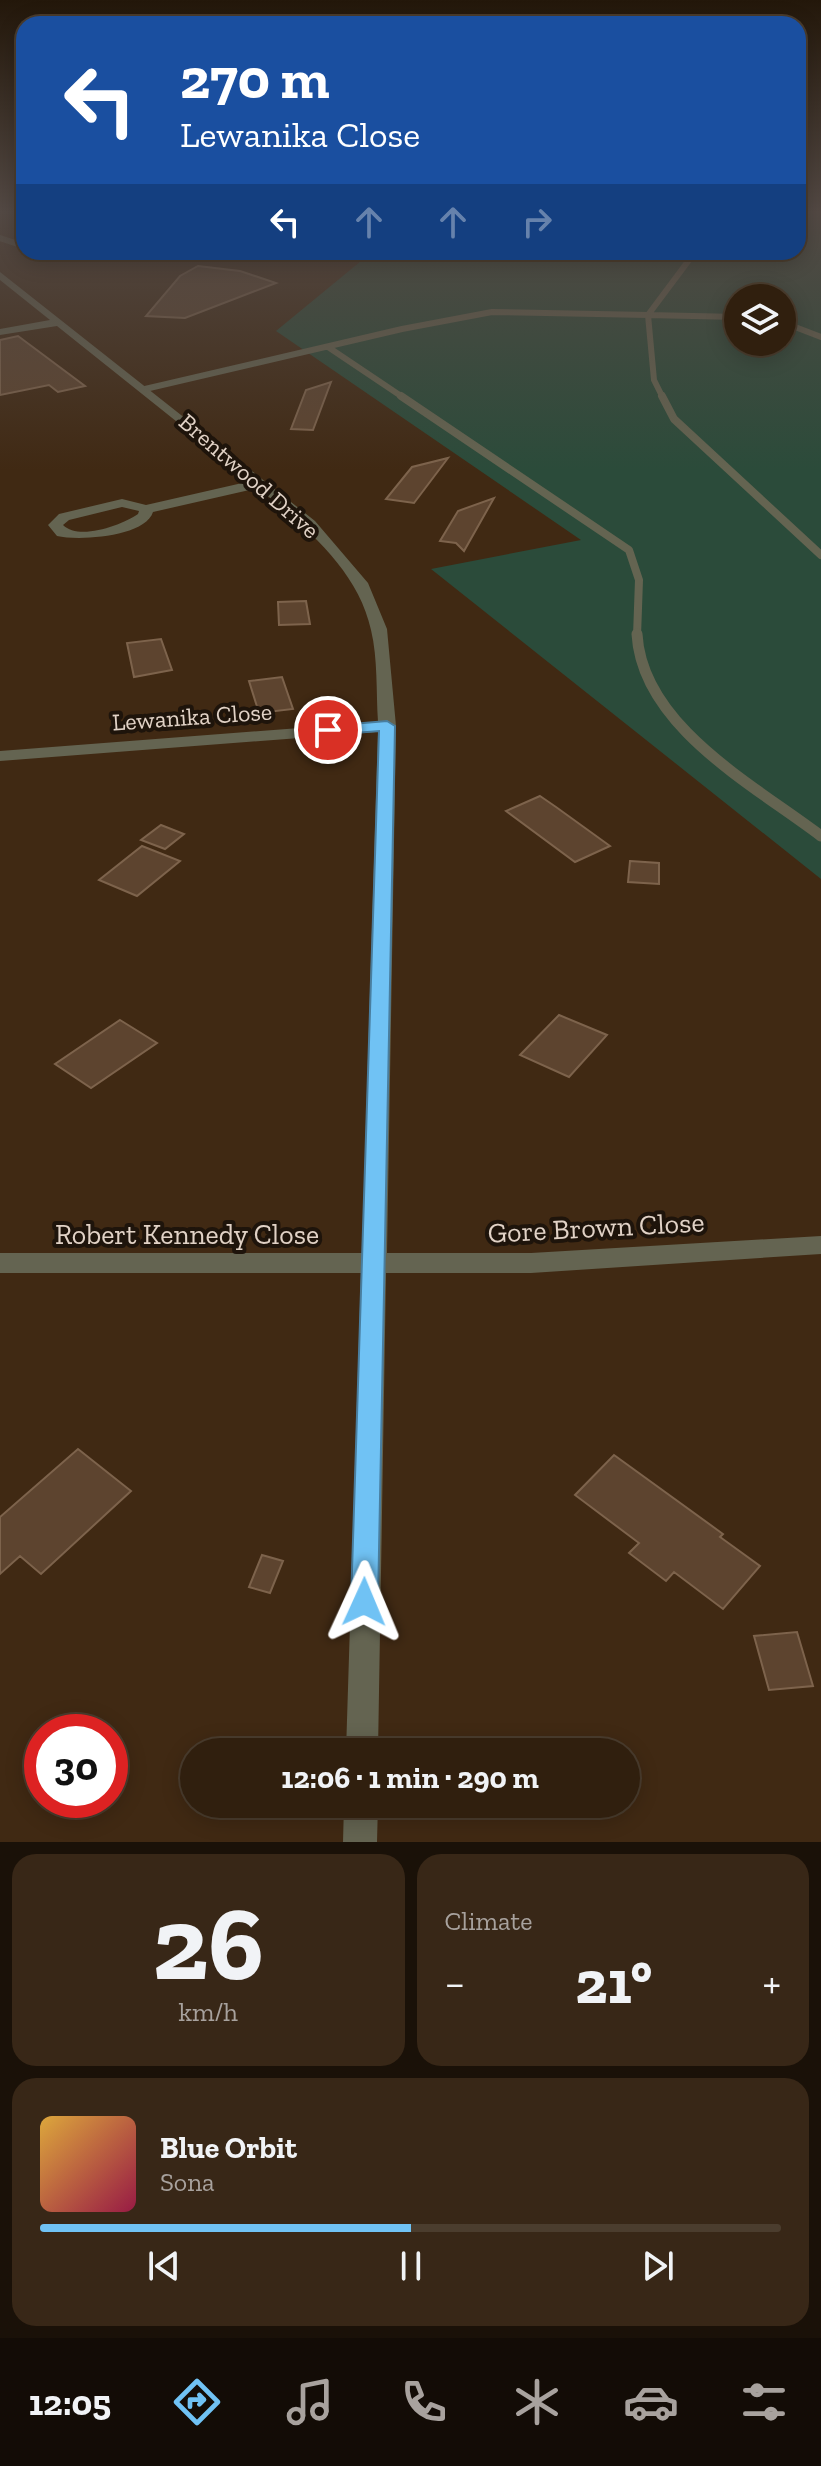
<!DOCTYPE html>
<html lang="en">
<head>
<meta charset="utf-8">
<style>
	body { margin:0; font-family:"Zilla Slab",serif; background:#382717; color:#f1f3f6; height:100vh; display:flex; flex-direction:column; font-size:30px; white-space:nowrap }
	* { box-sizing:border-box; margin:0 }
	p { font-size:26px; color:#a8a29e }
	.icon { flex:none; width:44px; height:44px; fill:none; stroke:currentColor; stroke-width:2; stroke-linecap:round; stroke-linejoin:round }
	.map { position:relative; height:1842px; overflow:hidden }
	.side { display:flex; flex-direction:column; gap:12px; padding:12px; background:#1a1108; flex:1 }
	.side>* { flex:none }
	.hud { position:absolute; left:16px; top:16px; width:790px; height:244px; border-radius:24px; box-shadow:0 4px 20px #0003,0 0 0 2px #4b3d2e; background:#1a4fa0; color:#fff; overflow:hidden }
	.buttons { position:absolute; left:724px; top:284px; display:grid; gap:16px }
	.buttons a { display:grid; place-items:center; width:72px; height:72px; border-radius:50%; background:#301f0e; box-shadow:0 4px 20px #0003,0 0 0 2px #4b3d2e; font-size:40px }
	.speed { position:absolute; left:24px; top:1714px; display:flex; gap:16px; font-size:40px; font-weight:700; text-align:center }
	.speed>* { display:grid; place-content:center; width:104px; height:104px; border-radius:50%; background:#301f0e; box-shadow:0 4px 20px #0003,0 0 0 2px #4b3d2e; line-height:1 }
	.speed .limit { border:12px solid #d22; background:#fff; color:#111 }
	.pin { position:absolute; display:grid; place-items:center; width:68px; height:68px; color:#fff; margin:-34px; border:4px solid #fff; border-radius:50%; box-shadow:0 2px 8px #0007 }
	.me { position:absolute; width:88px; margin:-44px; rotate:1deg; stroke-linejoin:round; filter:drop-shadow(0 0 6px #0008) }
	.turn { display:flex; align-items:center; gap:28px; height:168px; padding:0 32px; font-size:36px }
	.turn .icon { width:104px; height:104px; stroke-width:2.5 }
	.turn b { display:block; font-size:56px; line-height:68px }
	.lanes { display:flex; align-items:center; height:76px; padding:0 32px; background:#0003; justify-content:center; gap:40px; direction:ltr }
	.lanes .off { opacity:.35 }
	.big { font-size:60px; font-weight:700; line-height:1.1 }
	.side .widget { flex:1; display:flex; flex-direction:column; justify-content:center; gap:12px; min-width:0; padding:0 28px; border-radius:24px; background:#382717 }
	.side .dial { align-items:center; gap:0 }
	.dial b { font-size:104px; line-height:1 }
	.song { display:flex; align-items:center; gap:24px }
	.cover { width:96px; height:96px; border-radius:12px; background:linear-gradient(135deg,hsl(40 70% 55%),hsl(340 70% 35%)) }
	.played { height:8px; border-radius:4px; background:linear-gradient(90deg,#70c2f4 50%,#4b3d2e 50%) }
	.keys { display:flex; justify-content:space-around; direction:ltr }
	.heat { display:flex; justify-content:space-between; align-items:center; font-size:44px; direction:ltr }
	.side .tiles { flex:1; display:grid; gap:12px; grid-template-columns:1fr 1fr }
	.widget:last-child { grid-column:span 2 }
	.trip { position:absolute; left:180px; top:1738px; width:460px; height:80px; border-radius:40px; background:#301f0e; box-shadow:0 4px 20px #0003,0 0 0 2px #4b3d2e; font-weight:700; line-height:80px; text-align:center }
	.tab-bar { display:flex; height:128px; justify-content:space-around; align-items:center; background:#130c06; color:#a8a29e }
	.tab-bar .icon { width:56px; height:56px }
	.tab-bar .active { color:#70c2f4 }
	.tab-bar b { font-size:36px; color:#f1f3f6 }
	.map>svg:first-child { display:block }
	.green { fill:#2b4b3a; fill-rule:evenodd }
	.building { fill:#5d442f; stroke:#7d634c; stroke-width:2 }
	.lines { fill:none; stroke-linecap:round; stroke-linejoin:round }
	.service-far2 { stroke:#646451; stroke-width:6 }
	.service-far1 { stroke:#646451; stroke-width:8 }
	.service { stroke:#646451; stroke-width:11 }
	.minor { fill:#646451; fill-rule:evenodd }
	.route { fill:#70c2f4; stroke:#497e9f; stroke-width:2 }
	.labels { text-anchor:middle; stroke-width:8; stroke-linejoin:round; paint-order:stroke }
	.street-label { font-size:24px; fill:#e1d2c6; stroke:#1e140b }
	.near-street-label { font-size:28px; fill:#e1d2c6; stroke:#1e140b }
</style>
</head>
<body>
<div class="map">
<svg width="821" height="1842" viewBox="0 0 821 1842">
	<rect width="100%" height="100%" fill="#402913"/>
	<path class="green" d="M798 212H821V879L431 569 581 540 276 331 372 252H798ZM738 298H782V342H738Z"/>
	<path class="building" d="M198 266 240 271 276 283 185 318 146 316 180 276Z
		M18 336 85 386 58 392 49 385 0 395V340Z
		M331 382 313 430 291 429 306 390Z
		M448 458 414 503 386 499 412 467Z
		M494 498 464 551 456 543 440 541 458 511Z
		M306 601 310 624 279 625 278 602Z
		M161 639 172 670 134 677 127 643Z
		M282 677 293 709 259 713 249 681Z
		M540 796 556 807 610 846 575 862 506 811Z
		M161 825 184 834 165 849 141 840Z
		M142 846 180 861 137 896 99 880Z
		M630 861 659 863V884L628 882Z
		M559 1015 607 1035 569 1077 520 1055Z
		M120 1020 157 1043 91 1088 55 1064Z
		M78 1449 131 1491 41 1574 20 1556 0 1574V1517Z
		M614 1455 723 1534 720 1537 760 1566 723 1609 674 1572 666 1581 629 1553 639 1543 575 1495Z
		M262 1555 283 1561 270 1593 249 1587Z
		M797 1632 813 1686 769 1690 754 1636Z"/>
	<g class="lines">
		<path class="service-far2" d="M0 238 24 246
			M187 252 205 255
			M695 252 648 315 738 317
			M782 322 821 337
			M328 347 404 398
			M145 389 402 329 492 312 648 315 654 380 663 398"/>
		<path class="service-far1" d="M401 396 629 550 639 580 637 636
			M662 396 674 419 821 555"/>
		<path class="service" d="M637 634C642 726 754 785 821 836"/>
		<path class="minor" d="M0 272 315 521 368 583 387 629 396 726 387 1253H531L821 1236V1254L531 1273H386L378 1752H346L361 1273H0V1253H362L378 732 0 761V751L378 722C376 692 378 659 371 630 358 569 303 525 258 488L153 512C145 537 79 541 57 536L48 525 59 514 122 499 146 505 251 481 57 326 0 335V329L50 320 0 280ZM122 507 139 511 138 514C122 525 79 541 63 525L69 520Z
			M344 1804H378L377 1842H343Z"/>
	</g>
	<linearGradient id="sky" x2="0" y2="1"><stop stop-color="#23170a"/><stop offset="0.45" stop-color="#534944"/><stop offset="1" stop-color="#534944" stop-opacity="0"/></linearGradient>
	<rect width="821" height="470" fill="url(#sky)"/>
	<path class="route" d="M387 721 395 726 378 1602 374 1611 364 1615 355 1611 351 1602 379 731 328 735 320 730 328 726Z"/>
	<g class="labels">
		<g class="street-label">
			<text transform="translate(249 476) rotate(41)" y="8">Brentwood Drive</text>
			<text transform="translate(192 717) rotate(-4)" y="8">Lewanika Close</text>
		</g>
		<g class="near-street-label">
			<text transform="translate(596 1227) rotate(-3)" y="10">Gore Brown Close</text>
			<text x="187" y="1244">Robert Kennedy Close</text>
		</g>
	</g>
</svg>
<div class="buttons">
<a><svg class="icon" aria-label="layers" viewBox="0 0 24 24"><path d="M12 4l9 5-9 5-9-5zM3 14l9 5 9-5"/></svg></a>
</div>
<div class="speed"><div class="limit">30</div></div>
<div class="pin" style="left:328px;top:730px;background:#d93025"><svg class="icon" aria-label="arrive" viewBox="0 0 24 24"><path d="M6 21V4h12l-3 4 3 4H6"/></svg></div>
<svg class="me" style="left:364px;top:1602px" viewBox="-20 -20 40 40"><path d="M0-17L14 15 0 8-14 15z" fill="#70c2f4" stroke="#fff" stroke-width="4"/></svg>
<div class="trip">12:06 · 1 min · 290 m</div>
<div class="hud">
<div class="turn"><svg class="icon" aria-label="left" viewBox="0 0 24 24"><path d="M17 20v-9H6M10 6l-5 5 5 5"/></svg><div><b>270 m</b>Lewanika Close</div></div>
<div class="lanes"><svg class="icon" aria-label="left" viewBox="0 0 24 24"><path d="M17 20v-9H6M10 6l-5 5 5 5"/></svg><svg class="icon off" aria-label="ahead" viewBox="0 0 24 24"><path d="M12 20V5M6 11l6-6 6 6"/></svg><svg class="icon off" aria-label="ahead" viewBox="0 0 24 24"><path d="M12 20V5M6 11l6-6 6 6"/></svg><svg class="icon off" aria-label="right" viewBox="0 0 24 24"><path d="M7 20v-9h11M14 6l5 5-5 5"/></svg></div>
</div>
</div>
<section class="side">
<div class="tiles">
<div class="widget dial"><b>26</b><p>km/h</p></div>
<div class="widget"><p>Climate</p>
<div class="heat"><a>−</a><b class="big">21°</b><a>+</a></div>
</div>
<div class="widget">
<div class="song"><i class="cover"></i><div><b>Blue Orbit</b><p>Sona</p></div></div>
<div class="played"></div>
<div class="keys"><svg class="icon" aria-label="previous" viewBox="0 0 24 24"><path d="M18 5L8 12l10 7zM5 5v14"/></svg><svg class="icon" aria-label="pause" viewBox="0 0 24 24"><path d="M8 5v14M16 5v14"/></svg><svg class="icon" aria-label="next" viewBox="0 0 24 24"><path d="M6 5l10 7-10 7zM19 5v14"/></svg></div>
</div>
</div>
</section>
<nav class="tab-bar">
<b>12:05</b>
<svg class="icon active" aria-label="directions" viewBox="0 0 24 24"><path d="M12 3l9 9-9 9-9-9zM9 14v-3h6M13 9l2 2-2 2"/></svg>
<svg class="icon" aria-label="music" viewBox="0 0 24 24"><path d="M9 18V5l10-2v13"/><circle cx="6" cy="18" r="3"/><circle cx="16" cy="16" r="3"/></svg>
<svg class="icon" aria-label="phone" viewBox="0 0 24 24"><path d="M5 4h4l2 5-3 2q2 4 5 5l2-3 5 2v4C11 20 4 13 5 4z"/></svg>
<svg class="icon" aria-label="climate" viewBox="0 0 24 24"><path d="M12 3v18M4 7l16 10M4 17L20 7"/></svg>
<svg class="icon" aria-label="car" viewBox="0 0 24 24"><path d="M5 17H2v-5l4-1 3-4h7l3 4 3 1v5h-3M9 17h6M6 11h13"/><circle cx="7" cy="17" r="2"/><circle cx="17" cy="17" r="2"/></svg>
<svg class="icon" aria-label="filters" viewBox="0 0 24 24"><path d="M4 7h16M4 17h16"/><circle cx="9" cy="7" r="2"/><circle cx="15" cy="17" r="2"/></svg>
</nav>
</body>
</html>
